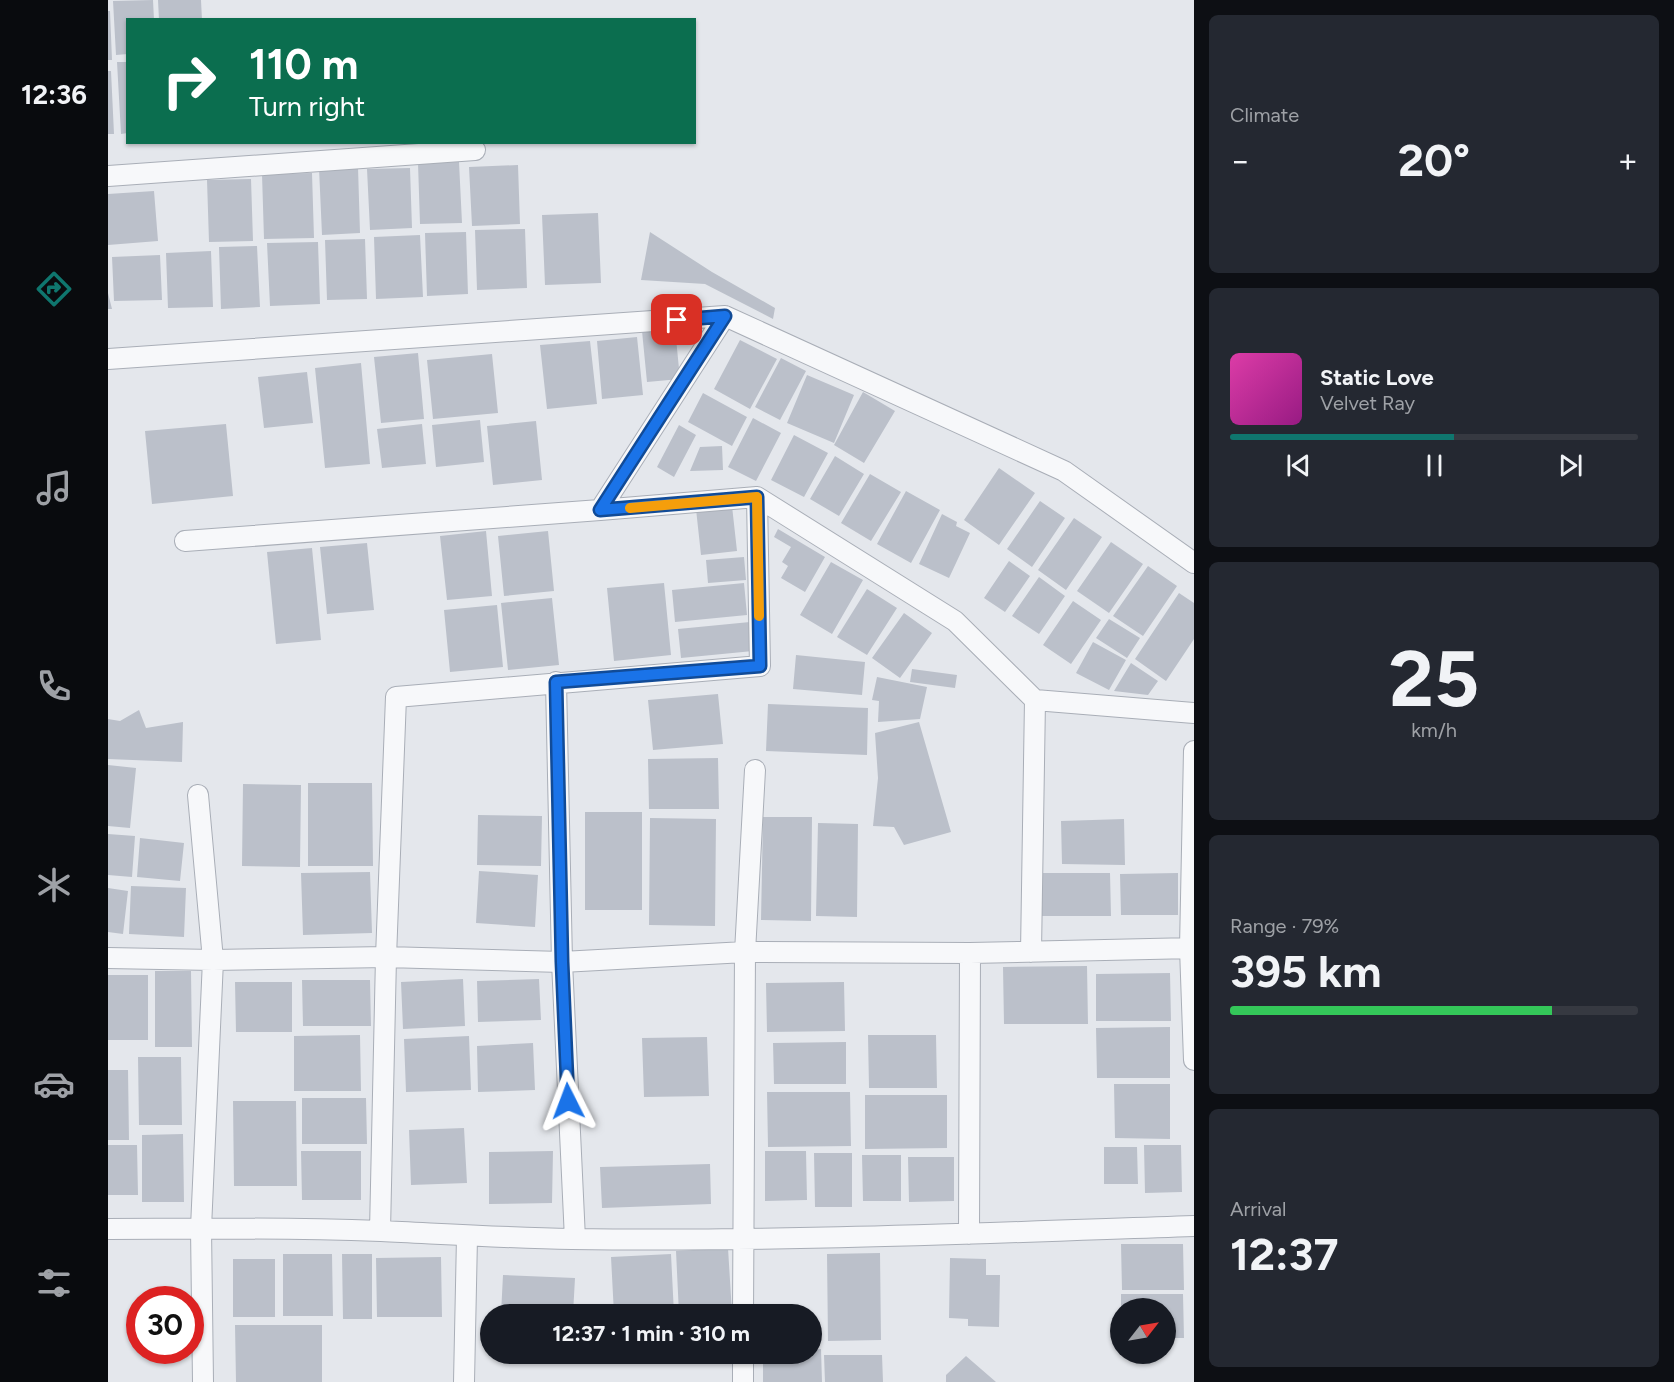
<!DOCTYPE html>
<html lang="en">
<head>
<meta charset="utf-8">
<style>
	body { margin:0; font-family:Figtree,sans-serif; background:#242831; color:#f1f3f6; height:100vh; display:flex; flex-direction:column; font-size:22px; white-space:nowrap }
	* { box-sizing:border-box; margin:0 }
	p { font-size:20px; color:#9ea1a6 }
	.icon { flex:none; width:33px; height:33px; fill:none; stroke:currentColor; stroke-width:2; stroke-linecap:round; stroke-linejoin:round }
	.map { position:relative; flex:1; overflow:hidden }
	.side { display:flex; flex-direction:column; gap:15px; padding:15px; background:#0d0f14; width:480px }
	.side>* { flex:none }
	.guide { position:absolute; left:18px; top:18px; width:570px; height:126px; border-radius:0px; box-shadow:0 2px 4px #0004; background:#0b6e4f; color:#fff; overflow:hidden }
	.needle { width:39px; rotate:59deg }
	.buttons { position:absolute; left:1002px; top:1298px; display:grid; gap:12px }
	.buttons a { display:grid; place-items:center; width:66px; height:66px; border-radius:50%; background:#171b24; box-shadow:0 2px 4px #0004; font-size:30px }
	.speed { position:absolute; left:18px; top:1286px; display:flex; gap:12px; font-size:30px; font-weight:700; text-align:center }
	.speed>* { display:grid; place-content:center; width:78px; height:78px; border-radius:50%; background:#171b24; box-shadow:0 2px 4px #0004; line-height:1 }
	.speed .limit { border:9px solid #d22; background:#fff; color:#111 }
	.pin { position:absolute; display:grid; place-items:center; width:51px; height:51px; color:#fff; margin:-26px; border-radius:12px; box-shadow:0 3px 9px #0006 }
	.me { position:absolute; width:66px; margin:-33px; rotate:357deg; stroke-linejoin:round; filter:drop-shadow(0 0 4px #0008) }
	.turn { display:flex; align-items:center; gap:21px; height:126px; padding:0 24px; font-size:27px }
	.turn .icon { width:78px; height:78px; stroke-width:2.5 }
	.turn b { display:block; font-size:42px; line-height:51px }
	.big { font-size:45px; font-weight:700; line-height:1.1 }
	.side .card { flex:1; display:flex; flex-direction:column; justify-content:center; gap:9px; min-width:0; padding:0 21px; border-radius:9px; background:#242831 }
	.side .dial { align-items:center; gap:0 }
	.dial b { font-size:78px; line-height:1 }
	.song { display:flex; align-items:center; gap:18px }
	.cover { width:72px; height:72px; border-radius:9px; background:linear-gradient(135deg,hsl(320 70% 55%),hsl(310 70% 35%)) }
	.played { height:6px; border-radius:3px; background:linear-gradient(90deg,#0f766e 55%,#363941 55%) }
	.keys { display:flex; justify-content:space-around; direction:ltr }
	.heat { display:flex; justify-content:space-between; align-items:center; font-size:33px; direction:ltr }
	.charge { height:9px; border-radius:4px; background:linear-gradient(90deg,#34c759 79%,#363941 0) }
	.trip { position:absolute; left:372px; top:1304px; width:342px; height:60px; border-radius:30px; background:#171b24; box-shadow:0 2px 4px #0004; font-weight:700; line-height:60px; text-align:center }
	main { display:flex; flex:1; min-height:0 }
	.dock { display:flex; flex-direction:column; width:108px; justify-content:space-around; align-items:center; background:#090b0e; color:#9ea1a6 }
	.dock .icon { width:42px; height:42px }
	.dock .active { color:#0f766e }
	.dock b { font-size:27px; color:#f1f3f6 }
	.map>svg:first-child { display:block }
	.building { fill:#bbc0ca }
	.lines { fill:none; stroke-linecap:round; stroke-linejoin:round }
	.street-casing { stroke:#a9aeb7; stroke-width:22 }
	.street { stroke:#f7f8fa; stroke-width:20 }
	.route-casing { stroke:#114b97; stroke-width:15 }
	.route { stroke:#1a73e8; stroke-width:10 }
	.slow { stroke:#f59e0b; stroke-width:10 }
</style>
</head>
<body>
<main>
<nav class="dock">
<b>12:36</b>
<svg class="icon active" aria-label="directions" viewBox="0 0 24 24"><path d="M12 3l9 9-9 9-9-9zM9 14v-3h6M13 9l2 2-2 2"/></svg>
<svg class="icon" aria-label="music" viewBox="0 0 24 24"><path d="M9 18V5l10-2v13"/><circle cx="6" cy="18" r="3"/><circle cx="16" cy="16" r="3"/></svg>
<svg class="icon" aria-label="phone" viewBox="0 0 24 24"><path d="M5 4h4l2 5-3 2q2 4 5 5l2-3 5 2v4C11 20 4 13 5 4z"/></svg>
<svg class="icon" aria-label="climate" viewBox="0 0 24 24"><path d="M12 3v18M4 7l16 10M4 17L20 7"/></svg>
<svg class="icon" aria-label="car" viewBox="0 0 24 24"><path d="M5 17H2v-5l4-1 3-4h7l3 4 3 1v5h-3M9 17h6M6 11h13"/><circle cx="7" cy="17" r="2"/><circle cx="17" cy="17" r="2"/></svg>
<svg class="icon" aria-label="filters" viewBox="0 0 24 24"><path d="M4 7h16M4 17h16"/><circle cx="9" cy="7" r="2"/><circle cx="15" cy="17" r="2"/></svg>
</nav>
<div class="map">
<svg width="1086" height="1382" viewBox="0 0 1086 1382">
	<rect width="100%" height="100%" fill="#e4e7ec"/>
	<path class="building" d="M45 0 46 20H20V54L8 55 5 1Z
		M50 0H93L94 20H51Z
		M0 11H2L4 60H0Z
		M9 62H20V133L13 134Z
		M0 71H3L6 134H0Z
		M351 162 354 223 312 224 310 163Z
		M410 165 412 224 364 226 361 167Z
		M250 167 252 233 214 235 211 168Z
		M302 168 304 228 262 230 259 169Z
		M204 173 206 238 156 239 154 174Z
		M143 179 145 241 101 242 99 180Z
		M46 191 50 241 0 245V194Z
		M490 213 493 283 437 285 434 215Z
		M417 229 419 288 369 290 367 230Z
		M358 232 360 294 319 296 317 233Z
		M542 232 604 272 667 308 665 319 597 284 533 280Z
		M312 235 315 297 268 299 266 237Z
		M257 239 259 299 219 300 217 240Z
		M210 242 212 304 162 306 159 243Z
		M149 246 152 307 113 309 111 247Z
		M103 251 105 307 60 308 58 253Z
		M52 255 54 300 6 301 4 257Z
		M0 293 4 309H0Z
		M567 328 572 379 539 382 534 331Z
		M529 337 535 395 494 399 489 341Z
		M632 340 669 359 642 409 606 389Z
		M482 341 489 404 439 409 432 345Z
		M310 353 316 419 273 423 266 357Z
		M384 354 390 413 325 419 319 360Z
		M673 358 698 371 672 420 647 407Z
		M253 363 262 464 217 468 207 368Z
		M199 372 205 423 156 428 150 377Z
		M699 375 746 395 726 443 679 423Z
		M755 392 787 411 756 463 726 445Z
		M595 393 639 417 624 446 580 422Z
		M645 418 673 433 648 481 620 467Z
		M372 420 376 462 328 467 324 425Z
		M428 421 434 480 385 485 379 426Z
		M118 424 125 496 44 504 37 431Z
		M314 424 318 464 274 468 269 429Z
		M571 425 588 435 566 477 549 467Z
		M686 435 720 453 696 497 663 480Z
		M614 446 615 470 582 471 592 447Z
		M727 456 756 474 731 516 702 499Z
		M891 468 927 493 891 545 856 520Z
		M762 474 793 492 763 541 733 523Z
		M798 491 832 510 803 563 769 544Z
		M932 501 957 518 924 567 899 549Z
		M624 506 629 551 593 555 588 509Z
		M834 514 849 522 848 526 862 533 841 578 811 564Z
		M966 518 994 537 958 590 930 570Z
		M670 529 717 557 697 592 673 578 680 566 674 562 683 547 666 537Z
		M378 531 384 596 339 600 332 536Z
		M440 531 446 591 396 596 390 536Z
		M1003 542 1035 564 1001 613 969 591Z
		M259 543 266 610 219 614 212 547Z
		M204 548 213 640 168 644 159 552Z
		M636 557 638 580 600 583 598 560Z
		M901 561 922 576 897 612 876 598Z
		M723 562 755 580 724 634 692 615Z
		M1040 566 1069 586 1035 636 1005 616Z
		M931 577 957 596 931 634 904 616Z
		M556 583 563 655 506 661 499 588Z
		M636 583 639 615 567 622 564 590Z
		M759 589 789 608 759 655 729 637Z
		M1071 593 1086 603V639L1058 681 1027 659Z
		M444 598 451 665 400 670 393 603Z
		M965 601 993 620 963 664 935 645Z
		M389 605 395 667 342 672 336 610Z
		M796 613 824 633 792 678 764 658Z
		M1001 619 1032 638 1019 658 988 638Z
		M642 622 645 651 573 658 570 629Z
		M985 642 1018 660 1001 690 968 673Z
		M688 655 757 662 754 695 685 689Z
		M1023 663 1050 681 1040 695 1006 691Z
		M804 669 849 675 847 688 802 682Z
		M769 677 819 687 812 719 770 722 771 701 764 700Z
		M610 694 615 744 545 750 540 700Z
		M660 704 760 708 759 755 658 751Z
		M31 710 38 728 75 722 74 762 0 759V719L12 721Z
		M811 722 843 832 796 845 786 827 765 826 770 778 767 733Z
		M610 758 611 809H541L540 759Z
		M0 765 28 768 22 828 0 826Z
		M200 783H264L265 866H200Z
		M135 784 193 785 192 867 134 866Z
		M477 812H534V910H477Z
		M370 815 434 816 433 866 369 865Z
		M655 817H704L703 921 653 920Z
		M542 818 608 819 607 926 541 925Z
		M1016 819 1017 865 954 864 953 821Z
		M710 823 750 824 749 917 708 916Z
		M0 834 27 836 24 877 0 875Z
		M32 838 76 843 72 881 29 877Z
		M371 871 430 875 427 927 368 923Z
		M262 872 264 933 195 935 193 873Z
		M933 873H1002L1003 916H934Z
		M1070 873V915H1013L1012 874Z
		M23 886 78 888 76 937 21 934Z
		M0 888 20 891 15 934 0 932Z
		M979 966 980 1024H896L895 967Z
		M47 971H83L84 1047H47Z
		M1062 973 1063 1021H988V974Z
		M0 975H40V1040H0Z
		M355 979 357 1026 295 1029 293 982Z
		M431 979 433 1020 370 1022 369 981Z
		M194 980H262L263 1026H195Z
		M127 982H184V1032H128Z
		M736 982 737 1031 659 1032 658 983Z
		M1062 1027V1078H989L988 1028Z
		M252 1035 253 1091H186V1036Z
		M760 1035H828L829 1088H761Z
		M361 1036 363 1090 298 1092 296 1039Z
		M599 1037 601 1096 536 1097 534 1038Z
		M738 1042V1084H666L665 1043Z
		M425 1043 427 1090 370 1092 369 1046Z
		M30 1057H73L74 1125H31Z
		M0 1070H20L21 1140H0Z
		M1006 1084H1062V1139L1007 1138Z
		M659 1092H742L743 1146 660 1147Z
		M757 1095H839V1148L757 1149Z
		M194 1098H258L259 1144H194Z
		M125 1101H188L189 1186H126Z
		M356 1128 359 1183 303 1185 301 1130Z
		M75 1134 76 1202H34V1135Z
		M0 1145H29L30 1195H0Z
		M1036 1145H1073L1074 1192 1037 1193Z
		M996 1147H1029L1030 1184H996Z
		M193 1151H253V1200H194Z
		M445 1151 444 1203 381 1204V1152Z
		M657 1151H698L699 1200 657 1201Z
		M706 1153H744V1207H707Z
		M754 1155H793V1201H755Z
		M800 1157H846V1201L801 1202Z
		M602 1164 603 1204 494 1208 492 1167Z
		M1013 1244H1075L1076 1290H1014Z
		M620 1248 624 1313 571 1314 568 1251Z
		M772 1253 773 1340 720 1341 719 1254Z
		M175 1254H224L225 1316H175Z
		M234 1254H264V1319H235Z
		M563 1254 566 1314H506L503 1257Z
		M333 1257 334 1317H269L268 1258Z
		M842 1258 878 1259V1275H892L891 1327 860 1326V1319L841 1318Z
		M125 1259H167V1317H125Z
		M395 1275 467 1278 465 1314H393Z
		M1013 1294H1075L1076 1338H1058V1308H1013Z
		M127 1325H214V1382H128Z
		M713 1349 714 1382H655V1353H704V1350Z
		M716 1355H774L775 1382H717Z
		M858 1356 888 1382H838V1375Z"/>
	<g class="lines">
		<g class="street-casing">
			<path id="street" d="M0 176 367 150
				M617 316 956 471 1086 563
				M0 359 617 316 492 510 649 497 652 666 288 697 278 957 272 1231
				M649 497 847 621 927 700 1086 713
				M77 541 492 510
				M448 682 454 962 467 1239
				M1086 751 1082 948 1086 1060
				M90 795 105 960 93 1228 95 1382
				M923 952 927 700
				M0 958 105 960 278 957 454 962 637 952 862 953 1086 948
				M0 1229C91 1228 182 1228 273 1231 337 1234 400 1238 464 1239 671 1242 879 1233 1086 1226
				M861 1234 862 953
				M635 1314 637 952 647 770
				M635 1353V1382
				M356 1382 359 1237"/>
		</g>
		<use href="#street" class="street"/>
	</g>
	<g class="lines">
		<g class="route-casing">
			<path id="route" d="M460 1101 454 962 448 682 652 666 649 497 492 510 617 316 569 320"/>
		</g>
		<use href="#route" class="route"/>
		<path class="slow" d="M522 508 649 497 651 616"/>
	</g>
</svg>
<div class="buttons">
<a><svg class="needle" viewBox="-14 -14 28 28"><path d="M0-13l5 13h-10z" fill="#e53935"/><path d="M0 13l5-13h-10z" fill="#9ea1a6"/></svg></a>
</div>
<div class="speed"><div class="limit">30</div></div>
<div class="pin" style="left:569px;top:320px;background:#d93025"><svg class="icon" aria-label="arrive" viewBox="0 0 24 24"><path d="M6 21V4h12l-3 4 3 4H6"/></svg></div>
<svg class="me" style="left:460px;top:1101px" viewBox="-20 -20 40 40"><path d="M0-17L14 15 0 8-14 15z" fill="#1a73e8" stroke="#fff" stroke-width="4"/></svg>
<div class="trip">12:37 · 1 min · 310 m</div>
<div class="guide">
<div class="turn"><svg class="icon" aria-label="right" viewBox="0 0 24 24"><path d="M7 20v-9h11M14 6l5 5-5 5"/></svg><div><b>110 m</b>Turn right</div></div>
</div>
</div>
<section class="side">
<div class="card"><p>Climate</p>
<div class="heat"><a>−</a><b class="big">20°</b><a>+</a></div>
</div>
<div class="card">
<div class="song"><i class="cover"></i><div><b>Static Love</b><p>Velvet Ray</p></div></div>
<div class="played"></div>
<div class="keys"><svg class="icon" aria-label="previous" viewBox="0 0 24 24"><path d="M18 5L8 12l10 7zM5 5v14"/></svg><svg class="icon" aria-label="pause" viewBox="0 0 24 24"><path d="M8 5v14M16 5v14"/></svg><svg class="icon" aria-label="next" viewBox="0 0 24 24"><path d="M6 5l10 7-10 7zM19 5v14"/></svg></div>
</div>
<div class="card dial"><b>25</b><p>km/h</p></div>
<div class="card"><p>Range · 79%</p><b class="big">395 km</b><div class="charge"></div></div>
<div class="card"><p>Arrival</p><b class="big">12:37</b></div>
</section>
</main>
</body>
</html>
